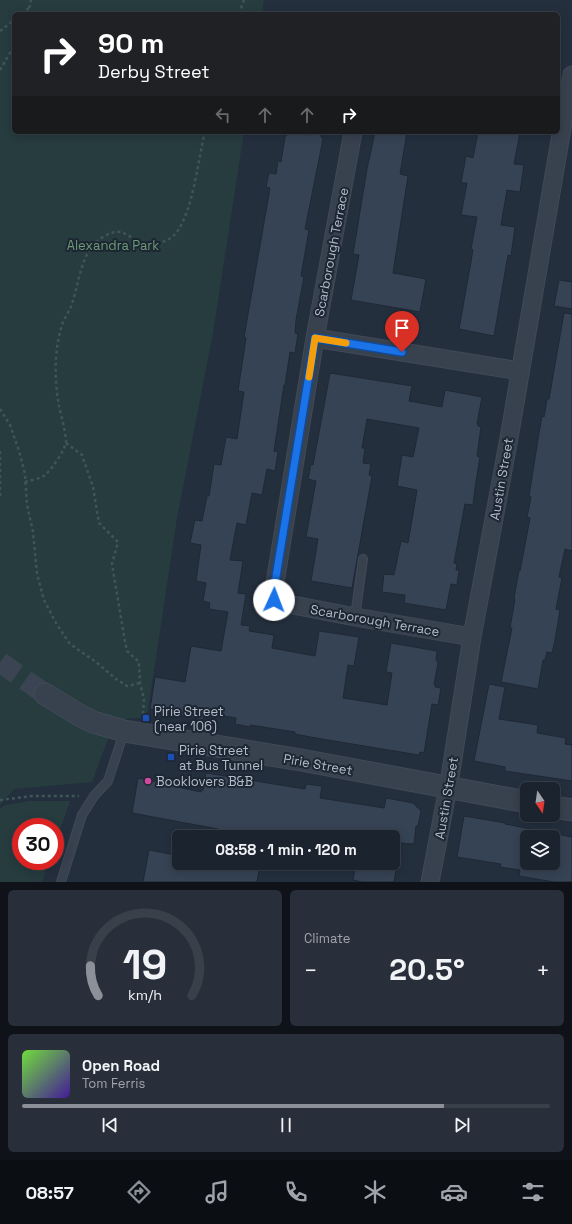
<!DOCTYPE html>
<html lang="en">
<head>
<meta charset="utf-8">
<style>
	body { margin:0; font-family:"Space Grotesk",sans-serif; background:#282f3a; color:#f1f3f6; height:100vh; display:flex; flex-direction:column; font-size:15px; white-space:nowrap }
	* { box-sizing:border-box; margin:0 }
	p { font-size:13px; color:#a0a4aa }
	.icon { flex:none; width:22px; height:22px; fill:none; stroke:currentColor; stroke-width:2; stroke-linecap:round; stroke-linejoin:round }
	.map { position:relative; height:882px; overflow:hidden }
	.panel { display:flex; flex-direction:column; gap:8px; padding:8px; background:#0f1319; flex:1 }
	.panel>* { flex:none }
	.top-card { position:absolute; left:12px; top:12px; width:548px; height:122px; border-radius:6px; box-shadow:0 2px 10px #0003,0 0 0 1px #39404a; background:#202124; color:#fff; overflow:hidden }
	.needle { width:26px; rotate:167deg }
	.controls { position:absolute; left:520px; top:782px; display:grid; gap:8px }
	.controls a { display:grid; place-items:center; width:40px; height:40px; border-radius:6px; background:#1b232e; box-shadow:0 2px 10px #0003,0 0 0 1px #39404a; font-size:20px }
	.speed { position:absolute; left:12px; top:818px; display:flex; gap:8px; font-size:20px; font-weight:700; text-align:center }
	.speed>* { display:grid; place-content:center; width:52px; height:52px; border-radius:50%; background:#1b232e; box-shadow:0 2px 10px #0003,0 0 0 1px #39404a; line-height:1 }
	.speed .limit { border:6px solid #d22; background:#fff; color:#111 }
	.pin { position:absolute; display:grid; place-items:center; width:34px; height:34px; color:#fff; margin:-41px -17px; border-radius:50% 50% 50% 0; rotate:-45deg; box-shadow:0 0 4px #0007 }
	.pin .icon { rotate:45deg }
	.me { position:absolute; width:44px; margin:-22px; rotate:2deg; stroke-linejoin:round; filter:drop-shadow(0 0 3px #0008) }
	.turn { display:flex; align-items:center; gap:14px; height:84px; padding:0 20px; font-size:18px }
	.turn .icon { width:52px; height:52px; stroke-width:2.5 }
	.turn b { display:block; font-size:28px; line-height:34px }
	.lanes { display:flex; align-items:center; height:38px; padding:0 20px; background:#0003; justify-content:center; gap:20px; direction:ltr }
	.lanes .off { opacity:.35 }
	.big { font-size:30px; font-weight:800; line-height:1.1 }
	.panel .tile { flex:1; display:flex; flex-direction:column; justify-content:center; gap:6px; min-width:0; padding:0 14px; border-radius:6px; background:#282f3a }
	.panel .dial { align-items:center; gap:0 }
	.dial svg { height:104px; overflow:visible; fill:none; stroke:#39404a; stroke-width:7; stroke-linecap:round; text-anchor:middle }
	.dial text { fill:#f1f3f6; stroke:none }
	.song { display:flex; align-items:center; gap:12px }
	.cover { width:48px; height:48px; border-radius:6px; background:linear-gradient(135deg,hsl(100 70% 55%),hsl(260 70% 35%)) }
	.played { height:4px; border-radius:2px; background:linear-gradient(90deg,#8c9099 80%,#39404a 80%) }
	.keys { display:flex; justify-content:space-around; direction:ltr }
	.heat { display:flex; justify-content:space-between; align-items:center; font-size:22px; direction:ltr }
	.panel .tiles { flex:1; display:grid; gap:8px; grid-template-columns:1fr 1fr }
	.tile:last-child { grid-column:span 2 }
	.trip { position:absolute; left:172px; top:830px; width:228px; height:40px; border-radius:6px; background:#1b232e; box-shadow:0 2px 10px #0003,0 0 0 1px #39404a; font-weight:800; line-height:40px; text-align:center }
	.tab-bar { display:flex; height:64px; justify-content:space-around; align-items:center; background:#0b0e12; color:#a0a4aa }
	.tab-bar .icon { width:28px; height:28px }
	.tab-bar .selected { color:#8c9099 }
	.tab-bar b { font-size:18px; color:#f1f3f6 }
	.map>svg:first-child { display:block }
	.green { fill:#263c3f }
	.building { fill:#364354; stroke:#1f2835; fill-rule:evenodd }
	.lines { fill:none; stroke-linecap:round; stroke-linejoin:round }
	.tertiary-tunnel { stroke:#3a4453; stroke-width:21; stroke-dasharray:21 10; stroke-linecap:butt }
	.service-casing { stroke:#414a57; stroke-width:10 }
	.minor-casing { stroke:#414a57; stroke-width:19 }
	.tertiary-casing { stroke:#414a57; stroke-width:23 }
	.path { stroke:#3f5557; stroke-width:2.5; stroke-dasharray:3 3; stroke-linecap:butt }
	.service { stroke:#38414e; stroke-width:8 }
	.minor { stroke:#38414e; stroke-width:17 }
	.tertiary { stroke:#38414e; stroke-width:21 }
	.route-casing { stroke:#114b97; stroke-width:10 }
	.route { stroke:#1a73e8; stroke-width:7 }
	.slow { stroke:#f59e0b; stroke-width:7 }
	.transit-dot { fill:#1a4fb4; stroke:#1d2633; stroke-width:1.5 }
	.hotel-dot { fill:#d1479c; stroke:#1d2633; stroke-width:1.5 }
	.labels { text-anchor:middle; stroke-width:4; stroke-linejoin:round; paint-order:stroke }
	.park-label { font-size:13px; fill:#6b9a76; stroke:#1d2633 }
	.street-label { font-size:13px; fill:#b4bcc9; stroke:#1d2633 }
	.poi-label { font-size:13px; fill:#b4bcc9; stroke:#1d2633; text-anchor:start }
</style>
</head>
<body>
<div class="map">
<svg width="572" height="882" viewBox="0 0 572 882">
	<rect width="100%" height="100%" fill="#242f3e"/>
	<path class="green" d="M0 0H264L262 14H14V132H244L213 333 177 518 147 717 115 720 92 782 14 789 0 805Z
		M30 801H70L55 845V827H21V861H49L42 882H0V809L5 805Z"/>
	<path class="building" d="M290 132 308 135 309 132H318L323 139 305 229 309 230 301 276 304 277 296 320 295 333 298 334 295 353 290 352 285 385H284L274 451 278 452 275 471 267 469 262 495 252 493 246 525 237 523 230 560 243 561 238 593 246 594 241 625 250 626 249 631 274 635 272 648 315 656 319 631 359 637 354 666 348 665 343 698 387 705 392 673 386 672 391 643 437 651 436 659 438 663 434 684H435V687L441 688 438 705 432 704 424 753 420 752 419 755 316 738 295 734V732L250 725V727L235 724 236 718 204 713 203 720 150 709 155 677 185 682 191 646 221 651 228 612 209 609 210 603 203 601 206 583 196 581 201 545 190 543 195 520 202 521 207 496H209L214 464 221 465 226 437 237 439 244 392 238 391 246 338 244 337 270 188 266 187 269 173 276 174 278 161 281 162 285 137Z
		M375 132H407L400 174 408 176 393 273 426 279 420 312 351 300 359 255 353 254 367 169Z
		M478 132H520L514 164 524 165 520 192 507 190 501 225 515 227 511 256 508 255 494 336 459 329 473 250 471 249 477 217 461 215 467 183H461L466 156 473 158Z
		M559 280 572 282V309L554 306Z
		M564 313 572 314V551L565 549 559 577 562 578 556 609 560 610 555 640 552 653 547 652 545 660H543L538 689 501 682 512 628H510L515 599 514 598 519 570 520 571 530 518 527 517 531 497 529 496 539 433 542 416 544 417 547 399H549Z
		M330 373 412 386 409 401 442 407 445 390 482 397 477 424H478V426L481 427 477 456 480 457 475 488 473 505 465 504 454 563 457 564 456 570H459L457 585 451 584 446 610 404 603 405 595 382 592 384 574 394 575 401 541 408 543 417 490 397 486 402 455 413 457 419 428 367 419 362 448H365L363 463 371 464 369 475 372 476 352 588 311 581 318 539 306 537 316 481 308 479 311 464 313 465Z
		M489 684 505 687 499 719 538 725 537 733 566 738 565 744 572 745V781L505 771V767L474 761Z
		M206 773 305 789 306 784 322 786 320 798 384 808 386 798 413 803 421 811 418 826H416L414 844 400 843 394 882H362L353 880 356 863H393V837H250V835L132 813 138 778 168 784V785L201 792 202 790H203Z
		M464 816 505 823V824L572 837V882H554L519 876 520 870 500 867 501 864 457 857ZM527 837H553V863H527Z
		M149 850 175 855 173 863H284L283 867 260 864 257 882H143Z"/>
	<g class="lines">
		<path class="tertiary-tunnel" d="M0 662 45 694"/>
		<g class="service-casing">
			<path id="service" d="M355 617 363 559
				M61 882 82 815 94 796 108 781 124 732"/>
		</g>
		<g class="minor-casing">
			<path id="minor" d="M353 132 315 338 273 595 275 600 278 602 355 617 472 637
				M315 338 520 371
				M430 882 450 777 472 637 509 438 566 105 572 75"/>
		</g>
		<g class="tertiary-casing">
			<path id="tertiary" d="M45 694 79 715 93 722 124 731 301 760 527 802
				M553 807 572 810"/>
		</g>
		<path class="path" d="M22 14 30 7
			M28 14 31 0
			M239 14 244 0
			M0 31 14 20
			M0 70 14 46
			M0 409 10 425 19 451 25 474 27 505 33 532 37 574 44 600 56 623 70 644 96 662 116 679 127 686 140 683
			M66 443 82 455 93 487 99 523 118 542 112 564 124 636 127 651 139 662 140 683 144 699 143 714
			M0 451V498
			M25 482C31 480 40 479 45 475 52 469 65 450 66 442 66 433 61 415 59 406 54 379 54 348 63 322 65 318 68 313 70 309 78 289 79 264 92 246 98 239 112 230 121 232 127 234 132 238 137 241 150 246 167 244 176 233 193 212 198 159 205 132
			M0 800 32 796H79"/>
		<use href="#service" class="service"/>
		<use href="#minor" class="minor"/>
		<use href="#tertiary" class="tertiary"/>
	</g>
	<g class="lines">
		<g class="route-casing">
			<path id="route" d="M274 600 273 595 315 338 402 352"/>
		</g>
		<use href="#route" class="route"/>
		<path class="slow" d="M309 377 315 338 346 343"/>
	</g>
	<g class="transit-dot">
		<rect x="142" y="714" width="8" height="8" rx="2"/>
		<rect x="167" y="753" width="8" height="8" rx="2"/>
	</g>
	<circle class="hotel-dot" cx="148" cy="781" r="4"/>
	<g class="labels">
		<g class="park-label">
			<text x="113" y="250">Alexandra Park</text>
		</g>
		<g class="street-label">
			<text transform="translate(331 252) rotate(-79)" y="5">Scarborough Terrace</text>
			<text transform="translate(501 479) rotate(-80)" y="5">Austin Street</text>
			<text transform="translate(375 620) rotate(10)" y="5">Scarborough Terrace</text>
			<text transform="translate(318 764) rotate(10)" y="5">Pirie Street</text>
			<text transform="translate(446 798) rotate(-80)" y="5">Austin Street</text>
		</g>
		<g class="poi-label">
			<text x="154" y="716">Pirie Street<tspan x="154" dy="15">(near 106)</tspan></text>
			<text x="179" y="755">Pirie Street<tspan x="179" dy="15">at Bus Tunnel</tspan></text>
			<text x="156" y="786">Booklovers B&amp;B</text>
		</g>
	</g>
</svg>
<div class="controls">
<a><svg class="needle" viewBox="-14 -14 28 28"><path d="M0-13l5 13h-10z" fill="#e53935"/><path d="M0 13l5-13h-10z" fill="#a0a4aa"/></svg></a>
<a><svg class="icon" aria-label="layers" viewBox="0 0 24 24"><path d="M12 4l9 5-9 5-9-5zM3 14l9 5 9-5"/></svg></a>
</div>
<div class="speed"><div class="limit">30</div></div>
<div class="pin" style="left:402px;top:352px;background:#d93025"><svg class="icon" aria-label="arrive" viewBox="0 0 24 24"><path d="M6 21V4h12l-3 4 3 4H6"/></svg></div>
<svg class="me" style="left:274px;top:600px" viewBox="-20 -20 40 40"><circle r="19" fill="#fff"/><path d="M0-13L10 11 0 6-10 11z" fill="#1a73e8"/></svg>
<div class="trip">08:58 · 1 min · 120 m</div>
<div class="top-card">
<div class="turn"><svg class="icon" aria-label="right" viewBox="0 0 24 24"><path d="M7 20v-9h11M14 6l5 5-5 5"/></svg><div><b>90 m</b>Derby Street</div></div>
<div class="lanes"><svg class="icon off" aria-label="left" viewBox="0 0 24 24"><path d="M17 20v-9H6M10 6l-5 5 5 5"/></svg><svg class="icon off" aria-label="ahead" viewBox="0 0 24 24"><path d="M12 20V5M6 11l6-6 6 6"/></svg><svg class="icon off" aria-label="ahead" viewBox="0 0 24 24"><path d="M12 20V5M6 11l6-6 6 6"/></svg><svg class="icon" aria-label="right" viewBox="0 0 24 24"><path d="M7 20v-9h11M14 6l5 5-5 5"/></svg></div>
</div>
</div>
<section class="panel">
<div class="tiles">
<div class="tile dial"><svg viewBox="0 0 100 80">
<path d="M14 69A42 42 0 1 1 86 69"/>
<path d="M14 69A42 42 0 0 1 8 46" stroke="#8c9099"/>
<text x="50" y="56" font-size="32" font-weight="700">19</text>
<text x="50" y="72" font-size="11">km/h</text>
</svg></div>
<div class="tile"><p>Climate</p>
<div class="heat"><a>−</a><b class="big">20.5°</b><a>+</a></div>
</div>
<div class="tile">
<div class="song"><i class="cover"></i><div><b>Open Road</b><p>Tom Ferris</p></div></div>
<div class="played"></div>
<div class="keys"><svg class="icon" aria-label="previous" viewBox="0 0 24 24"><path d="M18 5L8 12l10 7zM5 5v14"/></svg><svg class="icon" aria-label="pause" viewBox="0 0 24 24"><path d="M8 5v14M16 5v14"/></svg><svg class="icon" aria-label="next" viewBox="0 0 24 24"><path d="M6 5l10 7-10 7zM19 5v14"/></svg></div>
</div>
</div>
</section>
<nav class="tab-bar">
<b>08:57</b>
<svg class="icon selected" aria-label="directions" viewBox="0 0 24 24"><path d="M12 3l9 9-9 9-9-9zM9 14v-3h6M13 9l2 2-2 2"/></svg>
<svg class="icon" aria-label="music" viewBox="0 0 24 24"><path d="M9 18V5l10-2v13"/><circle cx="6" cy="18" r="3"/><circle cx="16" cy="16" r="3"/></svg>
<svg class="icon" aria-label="phone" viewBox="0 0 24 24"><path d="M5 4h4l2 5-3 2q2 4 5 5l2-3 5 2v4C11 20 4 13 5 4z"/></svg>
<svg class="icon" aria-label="climate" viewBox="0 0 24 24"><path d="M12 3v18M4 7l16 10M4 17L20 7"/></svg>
<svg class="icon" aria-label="car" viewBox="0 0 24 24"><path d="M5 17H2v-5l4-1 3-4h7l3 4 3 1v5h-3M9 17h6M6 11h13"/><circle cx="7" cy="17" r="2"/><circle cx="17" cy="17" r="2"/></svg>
<svg class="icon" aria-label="filters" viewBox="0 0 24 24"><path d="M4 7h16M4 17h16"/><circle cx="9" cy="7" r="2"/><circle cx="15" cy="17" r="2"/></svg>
</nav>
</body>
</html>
